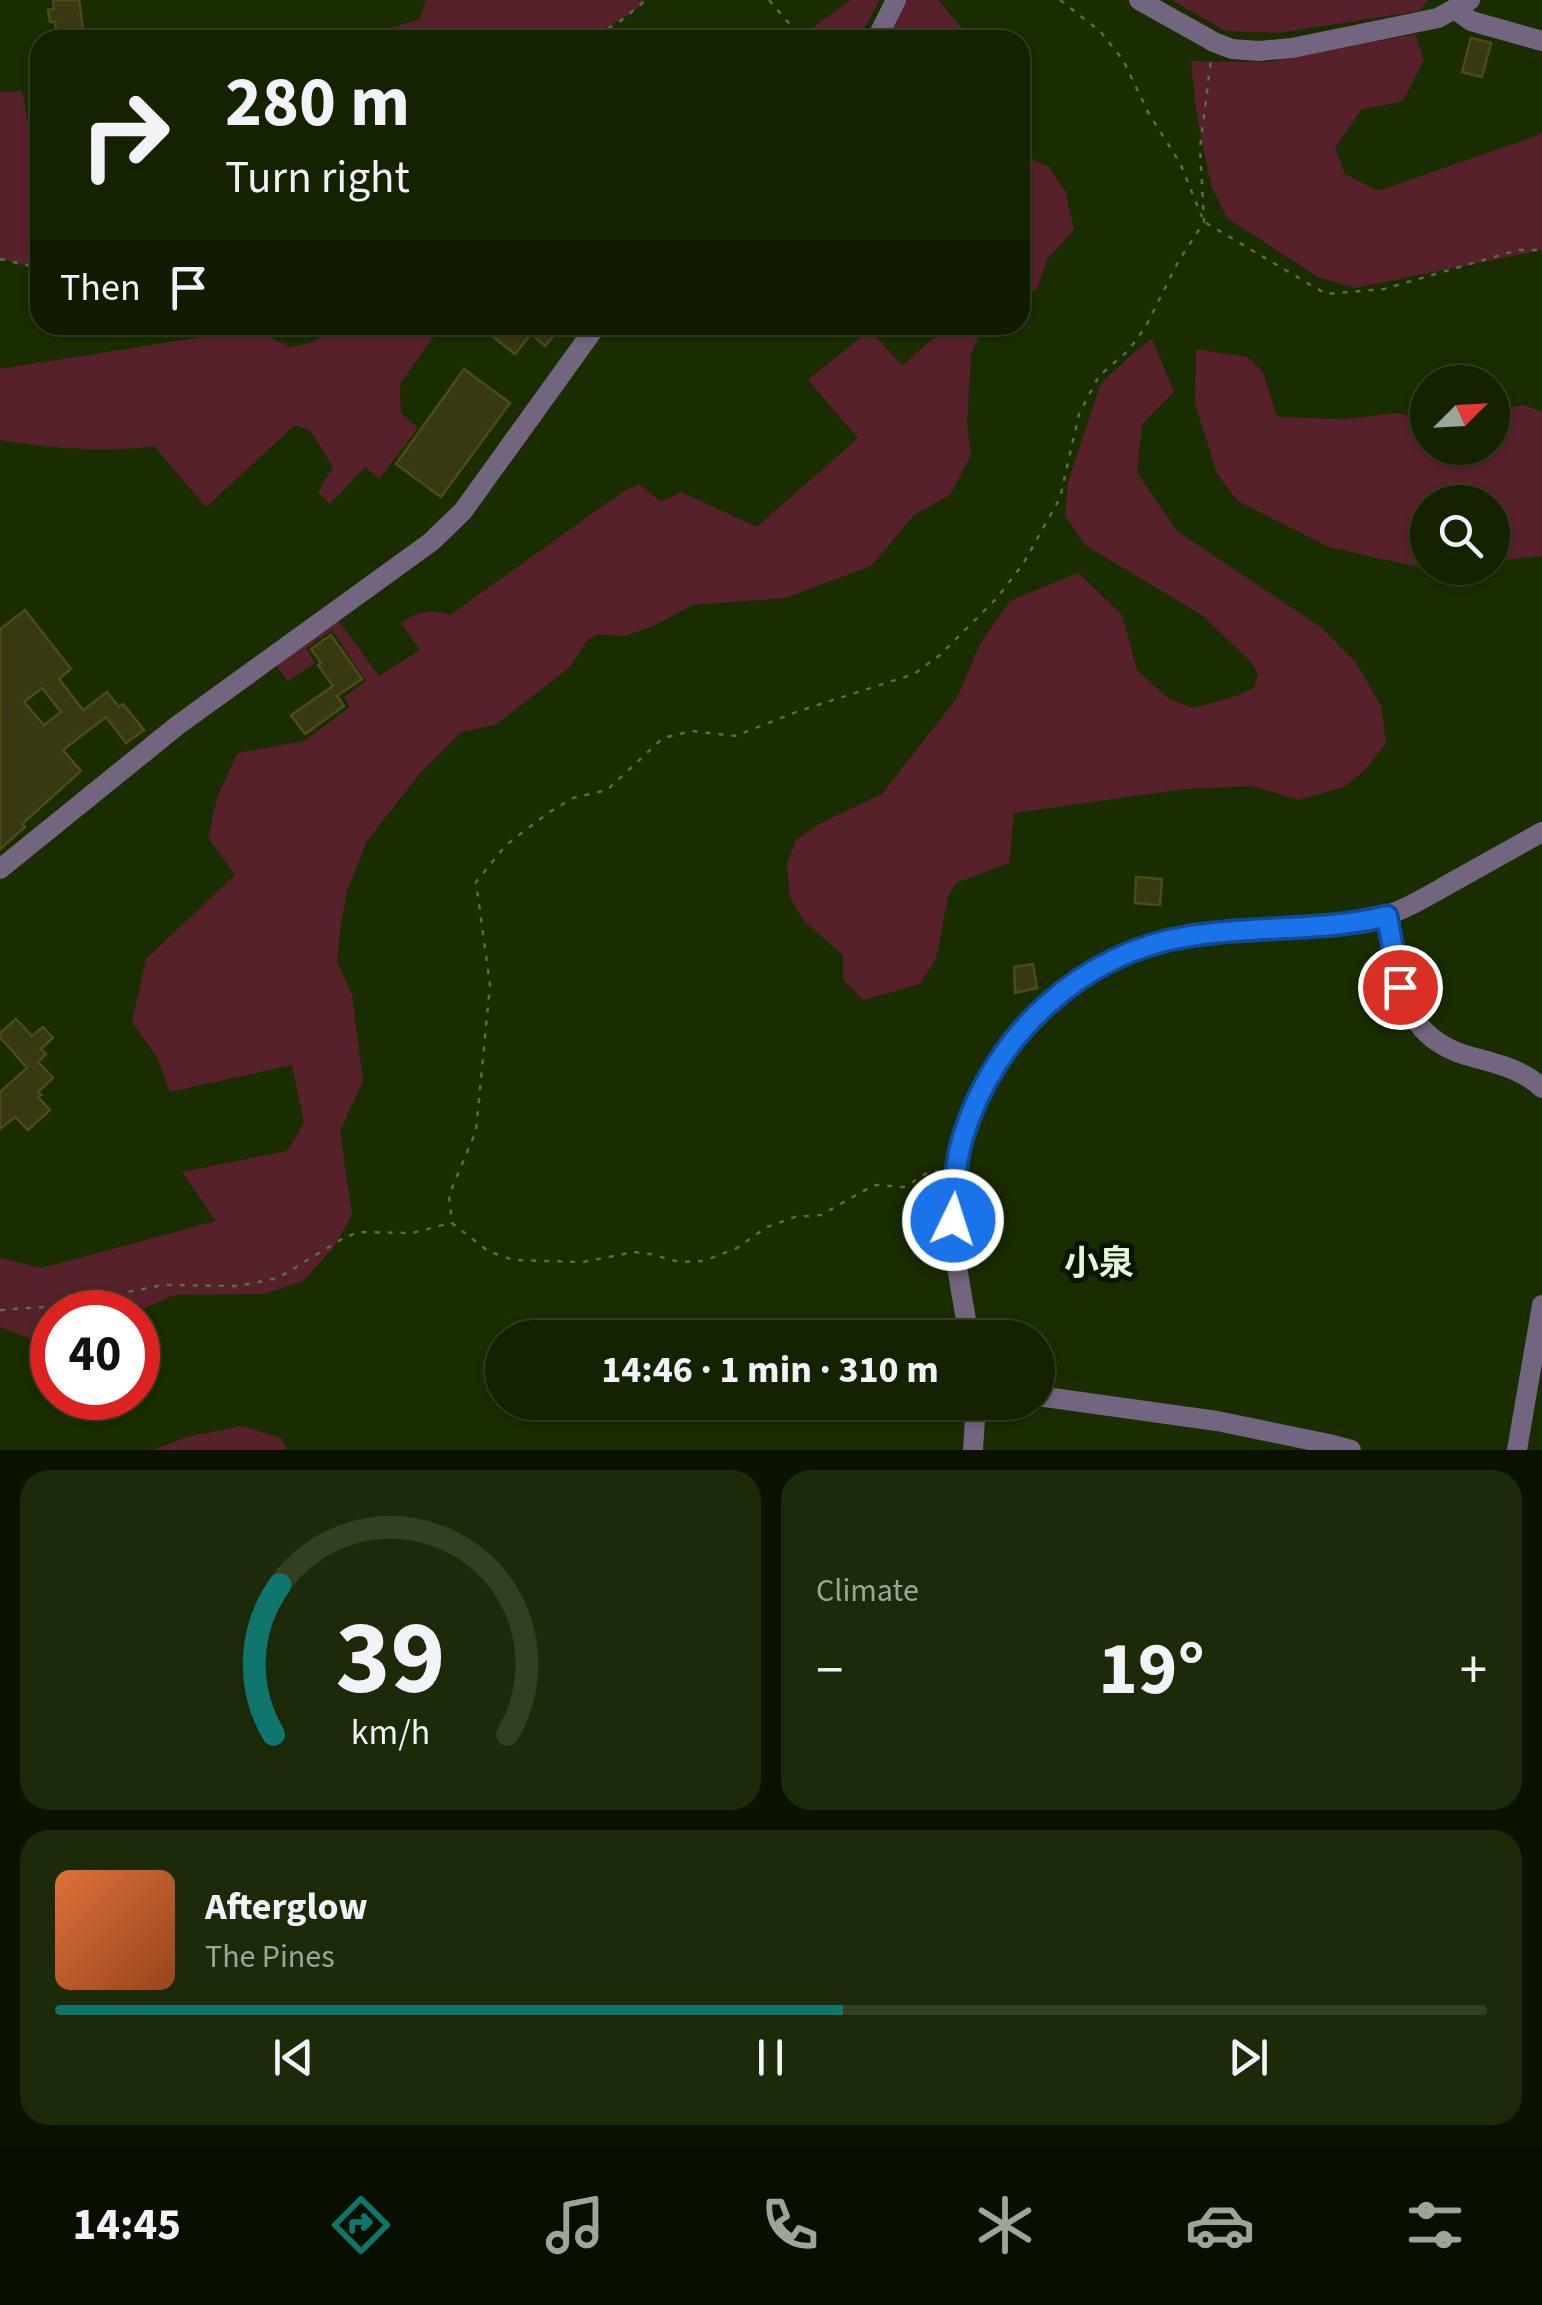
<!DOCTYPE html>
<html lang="en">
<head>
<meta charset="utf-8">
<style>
	body { margin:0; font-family:"Source Sans 3","Noto Sans JP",sans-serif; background:#1d2a0a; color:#f1f3f6; height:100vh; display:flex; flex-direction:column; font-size:38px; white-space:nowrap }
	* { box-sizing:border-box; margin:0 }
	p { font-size:32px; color:#9da499 }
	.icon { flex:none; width:55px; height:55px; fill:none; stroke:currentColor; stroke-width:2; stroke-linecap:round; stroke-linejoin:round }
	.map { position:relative; height:1450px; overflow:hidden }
	.drawer { display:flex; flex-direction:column; gap:20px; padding:20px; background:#0b1300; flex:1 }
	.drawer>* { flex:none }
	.guide { position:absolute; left:30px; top:30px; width:1000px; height:305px; border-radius:30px; box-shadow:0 2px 8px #0004,0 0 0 2px #333f22; background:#142200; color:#f1f3f6; overflow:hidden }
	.needle { width:65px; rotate:66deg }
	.buttons { position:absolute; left:1410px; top:365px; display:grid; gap:20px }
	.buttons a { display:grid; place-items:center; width:100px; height:100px; border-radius:50%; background:#142200; box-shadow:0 2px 8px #0004,0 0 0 2px #333f22; font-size:50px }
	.speed { position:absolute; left:30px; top:1290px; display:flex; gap:20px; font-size:50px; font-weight:700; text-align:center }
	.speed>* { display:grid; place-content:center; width:130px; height:130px; border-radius:50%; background:#142200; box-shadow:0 2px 8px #0004,0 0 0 2px #333f22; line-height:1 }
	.speed .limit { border:15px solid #d22; background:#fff; color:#111 }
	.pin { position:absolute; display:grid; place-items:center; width:85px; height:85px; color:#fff; margin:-42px; border:5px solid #fff; border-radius:50%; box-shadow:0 2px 10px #0007 }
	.me { position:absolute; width:110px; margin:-55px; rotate:4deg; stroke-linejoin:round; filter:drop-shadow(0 0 8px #0008) }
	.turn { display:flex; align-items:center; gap:35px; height:210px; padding:0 30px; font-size:45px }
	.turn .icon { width:130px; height:130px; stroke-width:2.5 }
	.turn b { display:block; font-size:70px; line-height:85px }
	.then { display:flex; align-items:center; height:95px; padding:0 30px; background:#0003; gap:20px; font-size:38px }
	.big { font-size:75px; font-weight:700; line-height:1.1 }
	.drawer .card { flex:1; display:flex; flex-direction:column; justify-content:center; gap:15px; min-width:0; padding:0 35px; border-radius:30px; background:#1d2a0a }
	.drawer .dial { align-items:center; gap:0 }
	.dial svg { height:260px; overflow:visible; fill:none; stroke:#333f22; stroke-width:7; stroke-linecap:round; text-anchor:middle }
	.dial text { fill:#f1f3f6; stroke:none }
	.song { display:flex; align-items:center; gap:30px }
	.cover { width:120px; height:120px; border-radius:15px; background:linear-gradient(135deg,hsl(20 70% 55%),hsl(20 70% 35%)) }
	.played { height:10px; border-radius:5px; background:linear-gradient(90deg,#0f766e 55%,#333f22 55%) }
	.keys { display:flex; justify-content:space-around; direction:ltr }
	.heat { display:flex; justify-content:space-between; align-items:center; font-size:55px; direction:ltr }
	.drawer .tiles { flex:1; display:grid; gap:20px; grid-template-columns:1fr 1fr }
	.card:last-child { grid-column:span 2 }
	.trip { position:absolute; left:485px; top:1320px; width:570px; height:100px; border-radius:50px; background:#142200; box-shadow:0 2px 8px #0004,0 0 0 2px #333f22; font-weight:700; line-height:100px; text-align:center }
	.tab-bar { display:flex; height:160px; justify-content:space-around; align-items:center; background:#080e00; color:#9da499 }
	.tab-bar .icon { width:70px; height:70px }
	.tab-bar .current { color:#0f766e }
	.tab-bar b { font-size:45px; color:#f1f3f6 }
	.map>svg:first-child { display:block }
	.green { fill:#57212c }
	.building { fill:#383812; stroke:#4c4c14; stroke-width:2.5; fill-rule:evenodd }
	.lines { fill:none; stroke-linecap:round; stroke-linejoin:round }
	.path { stroke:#5b6d44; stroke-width:2.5; stroke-dasharray:5 8; stroke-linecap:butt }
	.minor { stroke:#73657f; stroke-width:20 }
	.route-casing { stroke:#114b97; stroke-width:25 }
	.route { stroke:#1a73e8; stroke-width:18 }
	.labels { text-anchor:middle; stroke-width:10; stroke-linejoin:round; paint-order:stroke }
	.quarter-label { font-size:35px; font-weight:bold; fill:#e6f7d6; stroke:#091300 }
</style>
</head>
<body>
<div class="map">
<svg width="1542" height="1450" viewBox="0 0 1542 1450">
	<rect width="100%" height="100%" fill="#1a2d00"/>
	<path class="green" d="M426 0H645L632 13 583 40H350L420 19Z
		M851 0H880L858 40H795Z
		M904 0H938L972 40H884Z
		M1172 0H1428L1419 11 1279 33 1225 31Z
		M1415 34 1424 60 1402 102 1362 109 1335 148 1345 174 1378 191 1536 136 1542 132V250L1355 288 1318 277 1227 218 1211 185 1197 118 1191 61 1269 62Z
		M22 91 40 184V269H38L0 258V92Z
		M1020 115 1033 160 1049 167 1066 193 1074 230 1047 259 1037 289 1020 300Z
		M335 325H442L400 384 401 413 418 428 379 479 365 467 330 504 318 492 333 467 311 431 295 425 206 507 154 446C102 453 51 448 0 440V369L214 335 257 331 290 347 311 343 333 329Z
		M944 325H985L971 353 967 424 971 455 950 495 914 515 871 566 785 598 693 605 653 626 625 636 598 634 587 640 569 668 495 725 461 732 421 772 367 841 347 891 340 928 337 962 352 995 363 1081 340 1131 352 1215 333 1248 303 1281 264 1294 174 1295 136 1312H52V1338L31 1339 0 1327V1258L42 1268 216 1221 182 1172 287 1151 304 1123 292 1065 170 1092 158 1059 132 1022 146 959 235 875 208 837 218 795 238 753 304 741 350 707 344 697 366 681 332 630 306 648 315 663 288 681 275 664 338 620 379 676 420 650 401 623C419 611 430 608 450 615L624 491 639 484 661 502 681 492 757 527 858 438 808 380 870 330 902 366 945 328Z
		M1152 339 1174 392 1142 424 1137 473 1177 531 1322 628 1356 663 1381 706 1386 743 1365 770 1344 787 1299 800 1252 786 1185 789 1014 813 1009 863 956 883 948 897 936 959 920 984 863 1000 843 979V955L804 921 790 897 787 864 796 840 819 824 882 794 957 698 980 644 1010 601 1078 573 1122 615 1137 670 1168 698 1193 708 1237 696 1254 688 1258 674 1252 663 1202 615 1085 545 1065 516 1068 482 1101 383 1139 348Z
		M1196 349 1247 357 1263 372 1277 417 1346 419 1398 413 1427 420 1428 448H1492L1493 411 1524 405 1542 412V556L1493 561 1492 502H1428L1427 567 1413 566 1329 547 1238 501 1217 474 1195 403Z
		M242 1426 281 1438 286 1447 285 1450H153L187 1437Z"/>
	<path class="building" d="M53 0H79L84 36 57 39 55 22H50L48 10 54 9Z
		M1471 38 1491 43 1482 77 1462 72Z
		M494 325H551L558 331 545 346 531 334 515 354 488 333Z
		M464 369 510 403 441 497 396 464Z
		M25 610 71 669 59 679 83 710 107 692 119 707 123 704 144 730 126 743 106 717 63 750 81 771 22 824 25 827 0 849V629ZM42 688 61 712 44 725 24 702Z
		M331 635 362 679 337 696 344 706 305 734 291 715 333 686 318 665 321 663 311 649Z
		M1136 877 1162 879 1160 905 1135 903Z
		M1033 964 1037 988 1015 993 1014 967Z
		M16 1019 32 1036 43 1027 53 1038 41 1049 46 1054 38 1062 53 1078 38 1092 41 1095 38 1097 50 1110 28 1130 15 1117 0 1129V1092L27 1068 0 1037V1033Z"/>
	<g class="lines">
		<path class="path" d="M769 0 800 36 860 33
			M1060 0 1100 31 1123 60 1148 112 1180 163 1202 217
			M585 40 618 23 646 0
			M1206 223 1326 294 1384 289 1518 250H1542
			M0 259 40 268
			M940 1171 925 1174 905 1187 874 1185 821 1215 795 1217 767 1227 737 1248 704 1261 679 1262 650 1254 634 1252 583 1262 513 1260 488 1251 452 1223 449 1195 476 1131 490 985 476 882 506 845 548 813 573 798 607 790 663 738 692 731 735 736 799 711 914 674 940 655 996 599 1023 564 1060 498 1079 414 1099 376 1129 350 1146 326 1178 262 1204 222 1200 148 1211 60
			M0 1310 57 1306 163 1285 239 1286 278 1278 342 1239 358 1232 412 1233 451 1223"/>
		<path class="minor" d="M1139 0 1214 42 1232 49 1259 51 1292 48 1438 18 1470 0
			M1456 10 1471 21 1542 41
			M876 40 896 0
			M0 869 178 725 431 542 463 511 597 325
			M1387 915C1405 973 1392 1031 1465 1055 1492 1063 1520 1067 1542 1088
			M969 1338C963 1298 953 1257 953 1217 953 1107 1014 1009 1113 961 1132 952 1150 944 1170 939 1239 923 1313 936 1381 917 1405 910 1428 896 1449 884 1480 867 1511 849 1542 832
			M1038 1396 1217 1421 1329 1444 1351 1450
			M973 1450 976 1402
			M1517 1450 1542 1305"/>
	</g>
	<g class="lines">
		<g class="route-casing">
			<path id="route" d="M953 1220C954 1192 955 1163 963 1137 994 1034 1083 952 1190 936 1256 925 1323 932 1387 916L1400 987"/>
		</g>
		<use href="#route" class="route"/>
	</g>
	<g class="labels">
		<g class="quarter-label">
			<text x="1099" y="1275">小泉</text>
		</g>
	</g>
</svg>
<div class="buttons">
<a><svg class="needle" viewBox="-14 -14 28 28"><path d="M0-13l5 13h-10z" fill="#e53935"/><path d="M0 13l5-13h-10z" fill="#9da499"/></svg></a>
<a><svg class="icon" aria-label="search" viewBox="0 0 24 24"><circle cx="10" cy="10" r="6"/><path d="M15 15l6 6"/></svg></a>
</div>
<div class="speed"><div class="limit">40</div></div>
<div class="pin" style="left:1400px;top:987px;background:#d93025"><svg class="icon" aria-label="arrive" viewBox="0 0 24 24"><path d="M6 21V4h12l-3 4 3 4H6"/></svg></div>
<svg class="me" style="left:953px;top:1220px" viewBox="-20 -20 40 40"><circle r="17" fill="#1a73e8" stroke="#fff" stroke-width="3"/><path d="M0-11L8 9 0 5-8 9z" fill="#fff"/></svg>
<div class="trip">14:46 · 1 min · 310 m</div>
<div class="guide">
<div class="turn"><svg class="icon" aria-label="right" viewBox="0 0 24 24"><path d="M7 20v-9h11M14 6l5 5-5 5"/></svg><div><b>280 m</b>Turn right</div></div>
<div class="then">Then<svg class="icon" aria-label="arrive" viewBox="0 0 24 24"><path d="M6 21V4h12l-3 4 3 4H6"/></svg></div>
</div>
</div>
<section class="drawer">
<div class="tiles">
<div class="card dial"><svg viewBox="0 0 100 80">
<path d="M14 69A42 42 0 1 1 86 69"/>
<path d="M14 69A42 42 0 0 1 16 23" stroke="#0f766e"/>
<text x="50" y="56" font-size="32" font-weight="700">39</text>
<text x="50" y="72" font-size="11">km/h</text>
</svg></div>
<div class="card"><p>Climate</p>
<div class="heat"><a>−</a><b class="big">19°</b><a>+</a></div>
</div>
<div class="card">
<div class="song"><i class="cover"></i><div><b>Afterglow</b><p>The Pines</p></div></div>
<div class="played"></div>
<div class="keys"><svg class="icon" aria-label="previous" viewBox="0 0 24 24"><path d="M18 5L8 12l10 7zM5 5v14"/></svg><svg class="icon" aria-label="pause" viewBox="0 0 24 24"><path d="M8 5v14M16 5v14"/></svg><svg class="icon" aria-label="next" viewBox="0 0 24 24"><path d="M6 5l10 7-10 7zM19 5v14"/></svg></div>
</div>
</div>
</section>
<nav class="tab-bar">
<b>14:45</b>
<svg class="icon current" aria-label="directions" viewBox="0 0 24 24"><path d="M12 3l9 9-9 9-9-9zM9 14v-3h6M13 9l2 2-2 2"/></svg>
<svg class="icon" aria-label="music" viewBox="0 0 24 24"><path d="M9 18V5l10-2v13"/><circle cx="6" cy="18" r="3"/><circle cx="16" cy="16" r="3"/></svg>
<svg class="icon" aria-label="phone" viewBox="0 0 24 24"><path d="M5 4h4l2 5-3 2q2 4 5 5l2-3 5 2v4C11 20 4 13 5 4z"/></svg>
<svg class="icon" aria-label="climate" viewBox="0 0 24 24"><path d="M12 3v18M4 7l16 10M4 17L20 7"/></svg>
<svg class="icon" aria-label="car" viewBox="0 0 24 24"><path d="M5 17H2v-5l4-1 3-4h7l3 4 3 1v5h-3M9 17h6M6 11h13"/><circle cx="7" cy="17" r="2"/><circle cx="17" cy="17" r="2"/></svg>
<svg class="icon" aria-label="filters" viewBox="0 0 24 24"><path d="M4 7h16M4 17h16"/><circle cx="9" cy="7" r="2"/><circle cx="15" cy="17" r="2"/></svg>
</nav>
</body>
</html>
